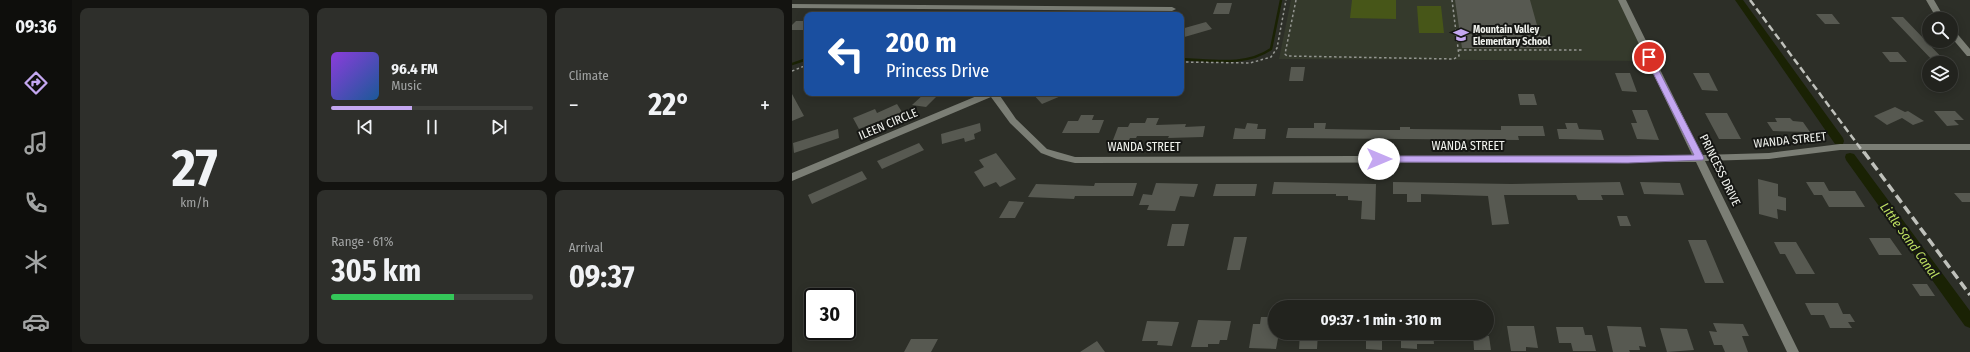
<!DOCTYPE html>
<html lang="en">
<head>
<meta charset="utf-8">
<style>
	body { margin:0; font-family:"Fira Sans Condensed",sans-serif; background:#2e2f2b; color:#f1f3f6; height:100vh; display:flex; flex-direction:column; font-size:15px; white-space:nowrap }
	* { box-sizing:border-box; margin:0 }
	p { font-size:13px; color:#a2a4a4 }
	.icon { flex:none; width:22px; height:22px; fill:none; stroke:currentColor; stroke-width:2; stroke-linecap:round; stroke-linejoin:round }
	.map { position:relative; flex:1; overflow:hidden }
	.side { display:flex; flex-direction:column; gap:8px; padding:8px; background:#131310; width:720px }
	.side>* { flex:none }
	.guide { position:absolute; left:12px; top:12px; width:380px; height:84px; border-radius:8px; box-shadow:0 2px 10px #0003,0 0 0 1px #3f403c; background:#1a4fa0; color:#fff; overflow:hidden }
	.fabs { position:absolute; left:1130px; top:12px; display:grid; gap:8px }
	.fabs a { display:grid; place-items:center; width:36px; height:36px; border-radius:50%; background:#22231e; box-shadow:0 2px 10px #0003,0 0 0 1px #3f403c; font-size:20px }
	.speed { position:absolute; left:12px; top:288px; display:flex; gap:8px; font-size:20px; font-weight:700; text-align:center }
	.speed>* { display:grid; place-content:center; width:52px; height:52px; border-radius:50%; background:#22231e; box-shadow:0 2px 10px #0003,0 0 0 1px #3f403c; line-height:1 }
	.speed .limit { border:2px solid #111; border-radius:6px; background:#fff; color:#111 }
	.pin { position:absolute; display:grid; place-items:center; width:34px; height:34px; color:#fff; margin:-17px; border:2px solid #fff; border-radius:50%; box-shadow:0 1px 4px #0007 }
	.me { position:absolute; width:44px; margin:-22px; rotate:90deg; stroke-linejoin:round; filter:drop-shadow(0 0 3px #0008) }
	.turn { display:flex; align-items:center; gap:14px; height:84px; padding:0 16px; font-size:18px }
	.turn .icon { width:52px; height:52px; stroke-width:2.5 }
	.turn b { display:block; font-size:28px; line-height:34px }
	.big { font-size:30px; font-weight:700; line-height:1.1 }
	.side .card { flex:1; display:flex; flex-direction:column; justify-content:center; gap:6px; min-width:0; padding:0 14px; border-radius:8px; background:#2e2f2b }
	.side .dial { align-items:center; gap:0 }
	.dial b { font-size:52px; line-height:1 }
	.song { display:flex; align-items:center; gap:12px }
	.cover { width:48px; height:48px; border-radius:6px; background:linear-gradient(135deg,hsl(270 70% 55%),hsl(210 70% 35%)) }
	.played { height:4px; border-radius:2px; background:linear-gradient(90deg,#c4a7f1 40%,#3f403c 40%) }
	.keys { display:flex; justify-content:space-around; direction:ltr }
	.heat { display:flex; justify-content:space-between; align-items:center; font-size:22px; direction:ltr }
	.charge { height:6px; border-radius:3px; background:linear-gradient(90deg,#34c759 61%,#3f403c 0) }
	.side .tiles { flex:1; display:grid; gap:8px; grid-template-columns:repeat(3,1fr) }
	.card:first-child { grid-row:span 2 }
	.trip { position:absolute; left:476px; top:300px; width:226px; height:40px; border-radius:20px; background:#22231e; box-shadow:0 2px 10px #0003,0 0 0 1px #3f403c; font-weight:700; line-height:40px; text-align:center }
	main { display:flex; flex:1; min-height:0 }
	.menu { display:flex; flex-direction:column; width:72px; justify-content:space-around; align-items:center; background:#0e0e0c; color:#a2a4a4 }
	.menu .icon { width:28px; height:28px }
	.menu .selected { color:#c4a7f1 }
	.menu b { font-size:18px; color:#f1f3f6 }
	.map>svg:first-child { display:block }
	.built { fill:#353a2c }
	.green { fill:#475618 }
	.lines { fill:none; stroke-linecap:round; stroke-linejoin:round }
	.stream { stroke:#1a2204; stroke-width:2.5 }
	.canal { fill:#1a2204; fill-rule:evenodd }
	.building { fill:#575951 }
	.path { stroke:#959792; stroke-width:1.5; stroke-dasharray:2.5 2.5; stroke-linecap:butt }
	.minor { fill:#7b7e75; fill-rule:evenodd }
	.rail-far1 { stroke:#bfc1bb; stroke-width:2.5; stroke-dasharray:7 3.5; stroke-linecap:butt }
	.rail { stroke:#bfc1bb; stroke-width:3.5; stroke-dasharray:9 4.5; stroke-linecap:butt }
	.route { fill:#c4a7f1; stroke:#7f6d9d }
	.labels { text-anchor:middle; stroke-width:4; stroke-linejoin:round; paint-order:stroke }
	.far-poi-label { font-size:10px; font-weight:bold; fill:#f1f3ee; stroke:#161714; text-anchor:start }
	.street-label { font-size:12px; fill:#f1f3ee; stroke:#161714 }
	.water-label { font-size:13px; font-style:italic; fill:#bcde60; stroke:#161714 }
</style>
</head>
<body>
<main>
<nav class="menu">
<b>09:36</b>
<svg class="icon selected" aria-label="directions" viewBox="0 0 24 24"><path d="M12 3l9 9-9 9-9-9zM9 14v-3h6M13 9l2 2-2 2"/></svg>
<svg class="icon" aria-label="music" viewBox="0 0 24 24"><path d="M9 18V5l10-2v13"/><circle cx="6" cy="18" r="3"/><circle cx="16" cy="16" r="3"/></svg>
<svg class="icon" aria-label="phone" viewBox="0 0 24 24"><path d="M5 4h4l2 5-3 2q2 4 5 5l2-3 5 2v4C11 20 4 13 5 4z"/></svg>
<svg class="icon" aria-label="climate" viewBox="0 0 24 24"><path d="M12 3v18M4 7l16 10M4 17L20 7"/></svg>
<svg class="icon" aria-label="car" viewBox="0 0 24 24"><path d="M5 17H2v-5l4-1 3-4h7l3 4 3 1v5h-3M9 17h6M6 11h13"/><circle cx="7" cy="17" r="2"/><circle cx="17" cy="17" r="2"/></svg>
</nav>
<section class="side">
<div class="tiles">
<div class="card dial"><b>27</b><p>km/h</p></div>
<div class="card">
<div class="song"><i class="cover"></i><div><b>96.4 FM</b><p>Music</p></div></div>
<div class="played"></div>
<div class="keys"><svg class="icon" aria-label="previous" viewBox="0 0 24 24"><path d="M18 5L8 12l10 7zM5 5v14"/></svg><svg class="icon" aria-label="pause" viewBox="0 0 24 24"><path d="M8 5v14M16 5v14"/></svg><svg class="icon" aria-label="next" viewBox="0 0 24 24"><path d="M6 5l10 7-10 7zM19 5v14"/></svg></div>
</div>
<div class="card"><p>Climate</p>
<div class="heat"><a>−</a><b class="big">22°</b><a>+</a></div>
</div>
<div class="card"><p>Range · 61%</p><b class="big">305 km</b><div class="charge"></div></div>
<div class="card"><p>Arrival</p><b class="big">09:37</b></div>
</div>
</section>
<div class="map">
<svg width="1178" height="352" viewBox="0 0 1178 352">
	<rect width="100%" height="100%" fill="#2d2f28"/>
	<path class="built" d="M499 0H830L859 61 487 59Z"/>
	<path class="green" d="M560 0H604V19L558 18Z
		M625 6H649L652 33H627Z"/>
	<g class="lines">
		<path class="stream" d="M389 59C419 60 453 67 479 49L489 0
			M0 64 15 59"/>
		<path class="canal" d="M943 0H951L1051 138 1052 141 1051 144H1043Z
			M1058 153 1062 154 1178 311V328L1173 326 1054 160 1053 157 1054 154Z"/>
	</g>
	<path class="building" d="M663 0H738L748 36H753L757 48H670Z
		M425 3H440L437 14H421Z
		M1024 14H1040L1048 24H1033Z
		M1099 17H1111L1155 63H1143Z
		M4 21H15V30H0V25Z
		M414 22 420 29 389 38V29Z
		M1090 52H1106L1115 62H1098Z
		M499 67H513L511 81H497Z
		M823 73H838L845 92 830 91Z
		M901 73H917L926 91 910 90Z
		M133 93H148L134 107 120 105Z
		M240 93H276L250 104Z
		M0 94 12 116 0 121Z
		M726 94H742L745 105H728Z
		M105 104 110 112 67 129 61 118 83 109 85 113Z
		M1103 107 1113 112 1116 111 1132 121 1121 125 1110 118 1095 125 1082 116Z
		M840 110H855L867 140 845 139 839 123H845Z
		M1142 111H1163L1172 120H1162L1167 125 1155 126Z
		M913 113H935L949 139H927Z
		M289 115H302L300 120H312L307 133H270L276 121H286Z
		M355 118H367L364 125 394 124 393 127 413 126 411 137 376 138 377 136H345L344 138H338L337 140H321L326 127H336L338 123H353Z
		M983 118H998L1001 121 1011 122 1018 132 981 131 975 122H985Z
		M188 123 189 131 182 134 183 139 173 142 172 138 150 144 149 134Z
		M455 123 466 124 465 129H474L473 139H441L443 128 453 129Z
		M522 123H534L533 129 588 130H608V127H618V129L709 130V126H751L753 136H726L727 140 494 138 496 128H522Z
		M773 123H785L787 129 809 130 812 140 767 139 765 129H775Z
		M46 129 47 138 2 153 1 143Z
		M127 143 132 150 90 169 85 161Z
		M204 153 224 179 208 187 204 182 192 187 182 172 192 167 187 160Z
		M70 171 75 179 20 204 16 195Z
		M966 179 986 184V196L994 198V211L985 209 986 219 967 214Z
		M482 182 584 184 583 220 569 219 570 201 556 200V196H544V194H480Z
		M601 182 719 184 828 182 832 195H809L811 200H786L784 195H712L717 224 700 225 696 196 629 194V202H615V194H601Z
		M848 182 888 183 892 195 852 194Z
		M1014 182H1032L1037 191H1063L1073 207H1037L1030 195H1022Z
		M303 183H345L341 196H283L282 199 236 197 244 184 302 186Z
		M364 183 406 184 402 197 388 196 383 211 355 210 357 205H347L351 194 360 195Z
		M424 184H465L463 196H421Z
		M1162 193H1178V202H1170Z
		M217 201 232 202 223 218H207Z
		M825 216H835L839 226H828Z
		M380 224H397L392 246H375Z
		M442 237H455L448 270H435Z
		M1077 238H1098L1110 255H1087Z
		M896 240H914L932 283H913Z
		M982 242H1004L1023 274H1004L993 254H988Z
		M1120 284H1135L1143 296H1128Z
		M1013 303H1046L1051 314H1058L1063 322H1056L1060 328H1038L1032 315H1019Z
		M469 317H478L477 324H483V333H487L484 349 457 348 461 324H468Z
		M406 320 439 321 435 340H428L427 344H416V347H399Z
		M355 321 387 322 380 346 365 345 366 341H350Z
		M921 323 951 324 957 336H950L956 352H933L930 345H922L917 331 925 332Z
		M715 326H742L746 348 734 347V351H719Z
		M815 326 849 327 854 347 847 346 848 350H837L838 352H821Z
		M764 327H791L793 335H800L804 351H781L779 343H767Z
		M868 328 895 329 902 350 875 352Z
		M508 333H526L525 349H507Z
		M574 333H590V350L574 349Z
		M609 333H641L642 344H625V349L609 348Z
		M681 333H694V336H697L699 350H682Z
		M119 339H146L139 352H112Z
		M305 341 313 352H288Z"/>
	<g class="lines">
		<path class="path" d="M504 0 493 54 495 56 662 59 667 56 660 0
			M667 50H791
			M389 62 458 63 479 57 485 48 494 0
			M0 71 15 65"/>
		<path class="minor" d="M826 0H834L910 155 977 153 1048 144H1178V150H1048L977 159 913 161 1007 352H995L904 162 283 163 265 159 249 153 218 123 199 97 0 181V173L192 93H206L224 119 255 149 283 157 900 155Z
			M1134 0H1142L1153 19H1145Z
			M0 4 380 7 384 9 380 11 0 8Z
			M1159 30H1162L1178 49V56H1175L1159 37Z"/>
		<path class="rail-far1" d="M958 0 1072 153"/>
		<path class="rail" d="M1072 152 1178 295"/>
	</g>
	<path class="route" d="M854 55 860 57 912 158 911 160 836 163 587 162 582 159 587 156H836L902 155 853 57Z"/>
	<defs>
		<g id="school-bare" transform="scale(1.2)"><path d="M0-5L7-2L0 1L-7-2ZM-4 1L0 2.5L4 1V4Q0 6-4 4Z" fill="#c4a7f1" stroke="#161714" stroke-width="2.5" paint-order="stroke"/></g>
	</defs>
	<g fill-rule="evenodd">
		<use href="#school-bare" x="669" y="35"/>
	</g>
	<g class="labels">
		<g class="far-poi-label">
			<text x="681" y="33">Mountain Valley<tspan x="681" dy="12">Elementary School</tspan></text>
		</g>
		<g class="street-label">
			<text transform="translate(96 124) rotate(-23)" y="4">ILEEN CIRCLE</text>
			<text transform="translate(998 140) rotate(-6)" y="4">WANDA STREET</text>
			<text x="676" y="150">WANDA STREET</text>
			<text x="352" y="151">WANDA STREET</text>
			<text transform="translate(928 170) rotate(64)" y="4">PRINCESS DRIVE</text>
		</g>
		<g class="water-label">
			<text transform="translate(1118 240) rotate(54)" y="5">Little Sand Canal</text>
		</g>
	</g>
</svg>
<div class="fabs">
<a><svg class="icon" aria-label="search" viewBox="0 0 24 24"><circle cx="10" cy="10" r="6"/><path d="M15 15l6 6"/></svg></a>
<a><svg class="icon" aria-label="layers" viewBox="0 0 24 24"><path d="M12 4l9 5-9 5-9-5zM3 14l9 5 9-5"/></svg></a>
</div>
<div class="speed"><div class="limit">30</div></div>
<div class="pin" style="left:857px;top:57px;background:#d93025"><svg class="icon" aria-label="arrive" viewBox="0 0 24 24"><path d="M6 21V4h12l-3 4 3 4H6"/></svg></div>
<svg class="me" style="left:587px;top:159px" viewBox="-20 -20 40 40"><circle r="19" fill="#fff"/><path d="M0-13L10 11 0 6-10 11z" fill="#c4a7f1"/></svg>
<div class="trip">09:37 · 1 min · 310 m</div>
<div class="guide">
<div class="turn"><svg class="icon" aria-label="left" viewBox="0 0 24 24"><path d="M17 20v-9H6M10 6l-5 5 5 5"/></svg><div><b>200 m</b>Princess Drive</div></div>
</div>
</div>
</main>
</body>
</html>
